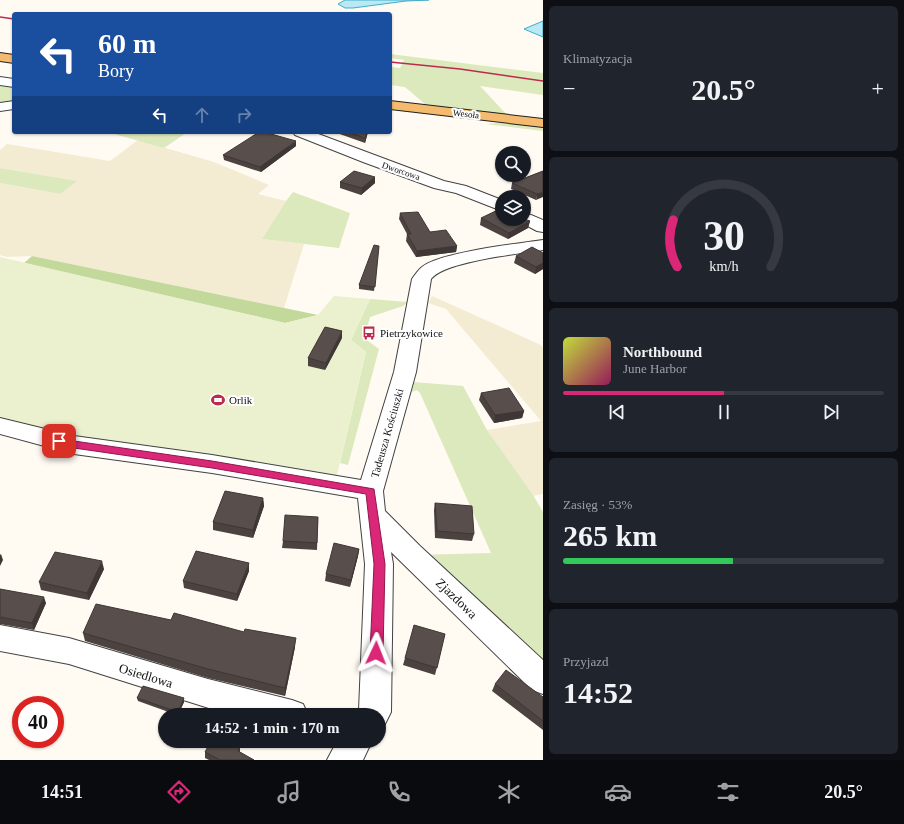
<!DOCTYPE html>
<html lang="pl">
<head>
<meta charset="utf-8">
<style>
	body { margin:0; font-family:"Times New Roman",serif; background:#20242c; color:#f1f3f6; height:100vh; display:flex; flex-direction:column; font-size:15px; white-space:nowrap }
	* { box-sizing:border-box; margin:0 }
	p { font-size:13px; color:#9ea1a6 }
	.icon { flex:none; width:22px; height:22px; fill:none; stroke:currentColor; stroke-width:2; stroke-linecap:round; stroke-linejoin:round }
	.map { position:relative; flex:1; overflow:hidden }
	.drawer { display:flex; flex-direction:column; gap:6px; padding:6px; background:#0d0f14; width:361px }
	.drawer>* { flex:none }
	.top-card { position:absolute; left:12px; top:12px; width:380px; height:122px; border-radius:4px; box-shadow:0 1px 3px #0004; background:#1a4fa0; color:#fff; overflow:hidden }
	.fabs { position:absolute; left:495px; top:146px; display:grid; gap:8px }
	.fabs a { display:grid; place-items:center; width:36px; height:36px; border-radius:50%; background:#171b24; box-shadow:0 1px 3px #0004; font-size:20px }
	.speed { position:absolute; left:12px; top:696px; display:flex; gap:8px; font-size:20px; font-weight:700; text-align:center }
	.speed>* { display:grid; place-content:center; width:52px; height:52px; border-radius:50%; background:#171b24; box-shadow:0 1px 3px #0004; line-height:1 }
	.speed .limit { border:6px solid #d22; background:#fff; color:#111 }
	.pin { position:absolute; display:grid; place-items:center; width:34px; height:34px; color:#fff; margin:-17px; border-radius:8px; box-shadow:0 2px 6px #0006 }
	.me { position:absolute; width:44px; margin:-22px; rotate:2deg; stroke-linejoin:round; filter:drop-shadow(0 0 3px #0008) }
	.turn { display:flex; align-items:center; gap:14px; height:84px; padding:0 20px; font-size:18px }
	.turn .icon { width:52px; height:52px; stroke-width:2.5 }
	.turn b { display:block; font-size:28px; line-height:34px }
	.lanes { display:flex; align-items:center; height:38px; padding:0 20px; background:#0003; justify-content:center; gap:20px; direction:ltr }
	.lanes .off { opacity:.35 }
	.big { font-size:30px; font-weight:600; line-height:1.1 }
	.drawer .card { flex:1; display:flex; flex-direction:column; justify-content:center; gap:6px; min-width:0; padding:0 14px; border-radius:6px; background:#20242c }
	.drawer .dial { align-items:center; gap:0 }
	.dial svg { height:104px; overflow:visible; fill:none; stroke:#363941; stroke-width:7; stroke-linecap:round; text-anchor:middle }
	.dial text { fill:#f1f3f6; stroke:none }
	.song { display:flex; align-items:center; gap:12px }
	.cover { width:48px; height:48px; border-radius:6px; background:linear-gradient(135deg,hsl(70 70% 55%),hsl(330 70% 35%)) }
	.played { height:4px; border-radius:2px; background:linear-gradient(90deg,#db2777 50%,#363941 50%) }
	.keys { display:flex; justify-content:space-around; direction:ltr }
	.heat { display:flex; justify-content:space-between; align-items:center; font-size:22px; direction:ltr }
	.charge { height:6px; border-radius:3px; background:linear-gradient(90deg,#34c759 53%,#363941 0) }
	.trip { position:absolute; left:158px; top:708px; width:228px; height:40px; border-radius:20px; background:#171b24; box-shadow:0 1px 3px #0004; font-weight:600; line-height:40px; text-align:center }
	.dock { display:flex; height:64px; justify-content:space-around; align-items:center; background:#090b0e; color:#9ea1a6 }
	.dock .icon { width:28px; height:28px }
	.dock .on { color:#db2777 }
	.dock b { font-size:18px; color:#f1f3f6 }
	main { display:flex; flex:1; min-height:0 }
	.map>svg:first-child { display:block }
	.farmland { fill:#f4ebd3 }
	.green { fill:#dce9bc }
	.forest { fill:#c3d99c }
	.pitch { fill:#ebf0ce }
	.water { fill:#b8e9f4; stroke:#42adc9 }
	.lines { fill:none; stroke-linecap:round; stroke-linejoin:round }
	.minor-casing { stroke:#424242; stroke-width:2 }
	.major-casing { stroke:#202020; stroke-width:2 }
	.minor { fill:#fff; fill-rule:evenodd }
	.major { fill:#f4ba6d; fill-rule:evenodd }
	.rail { stroke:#bc2b4d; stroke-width:1.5 }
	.wall { fill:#4c4341 }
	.shaded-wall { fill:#3e3735 }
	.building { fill:#584e4c; stroke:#3e3735 }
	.route { fill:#db2777; stroke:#8e194d }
	.labels { text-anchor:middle; stroke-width:4; stroke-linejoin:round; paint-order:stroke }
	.far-street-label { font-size:9px; fill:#0f0f0f; stroke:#fff }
	.poi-label { font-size:11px; fill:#0f0f0f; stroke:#fff; text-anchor:start }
	.street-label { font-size:11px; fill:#0f0f0f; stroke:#fff }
	.near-street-label { font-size:13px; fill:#0f0f0f; stroke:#fff }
</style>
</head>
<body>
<main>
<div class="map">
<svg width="543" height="760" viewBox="0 0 543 760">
	<rect width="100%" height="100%" fill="#fffaf2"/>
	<path class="farmland" d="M138 140 214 162 269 185 258 194 286 201 262 239 304 244 284 308 32 256 7 257 0 255V183L60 194 76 181 0 168V150L7 144 110 161Z
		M432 296 541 345 543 348V494L533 496 487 430 541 421 446 309 428 303Z"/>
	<path class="green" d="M390 54 543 73V95L480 86 508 116 432 110 405 87 390 85V67L400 68 404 60 390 58Z
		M0 82 14 84V104L0 106Z
		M506 122 543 126V131L486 124Z
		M107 132H184L186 133 164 148Z
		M0 168 77 181 60 194 0 183Z
		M293 192 350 213 339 248 262 239 286 201Z
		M370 299 408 302 403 306 370 317 364 338 379 349 348 465 340 463 366 352 351 340Z
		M413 382 463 386 487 430 533 495 543 512V671L418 555 491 553 420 393 417 390 412 392Z"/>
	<path class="forest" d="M32 256 318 315 285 323 24 263Z"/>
	<path class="pitch" d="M0 257 285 323 318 315 334 296 370 299 351 340 366 352 336 479 74 438 0 421Z"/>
	<path class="water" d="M345 0H429L406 1 353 8H345L338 4Z
		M543 21V37L524 29Z"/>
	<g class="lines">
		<g class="minor-casing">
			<path id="minor" d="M0 77 14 79V87L0 85Z
				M14 101V109L0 111V103Z
				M293 132H313L444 181 466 186 502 200V211L456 193 434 188 363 162 295 135Z
				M524 212 543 220V232L537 231 518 221 517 219H524Z
				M543 240V250C519 254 445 261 431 279L416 372 383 491 385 511 420 546 543 660V694L532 690 391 552 393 564 391 712 384 726 379 728V715H357L359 710 365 564 358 498 212 473 74 454 0 434V418L74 436 212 455 361 480 394 372 412 279C415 275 418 270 422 267 441 252 516 244 543 240Z
				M0 625 69 638 208 679 292 700 303 704 308 715H231L69 664 0 651Z
				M337 741H372L363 760H327Z"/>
		</g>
		<g class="major-casing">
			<path id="major" d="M0 53 14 55V63L0 61Z
				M390 101 543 119V127L390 109Z"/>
		</g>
		<use href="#minor" class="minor"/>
		<use href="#major" class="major"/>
		<path class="rail" d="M0 17 14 19
			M390 62 460 69 543 81"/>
	</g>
	<path class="wall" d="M334 132H368L365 143Z
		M296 146 261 172 224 160 223 155Z
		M543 171 536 200 511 189 512 183Z
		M375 177V183L361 195 340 188V182Z
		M400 213 430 232 457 246 456 252 416 257 406 241 407 234 399 219Z
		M481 218 530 221 528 228 508 239 480 225Z
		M379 246 374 291 359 289V285Z
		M543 253V269L535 274 514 263 516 256Z
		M342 338 325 370 308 366V358Z
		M481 393 524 411 522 418 494 423 479 400Z
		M263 498 264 506 253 538 213 530V522Z
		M435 503 474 534 472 541 435 538 434 510Z
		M318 517 317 550 282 548 283 541Z
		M359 549 358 556 350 587 325 581 326 574Z
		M104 569 89 600 41 590 39 582Z
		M249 571 237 601 184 588 183 581Z
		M0 589 46 603 34 630 0 624Z
		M171 620 295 647 285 696 208 678 85 641 83 633Z
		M445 634 435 675 403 665 405 658Z
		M495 684 543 697V730L492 691Z
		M137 698 184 702 178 715H177L138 701Z
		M240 747V752L254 760H209L205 758V752Z"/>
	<path class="shaded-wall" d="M367 132H368L365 143V138Z
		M296 141V146L261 172 260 167Z
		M375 177V183L361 195 362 188Z
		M543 192V197L536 200 537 194Z
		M530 221 528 228 508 239 509 233Z
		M457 246 456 252 416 257 417 251Z
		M543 263V269L535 274 536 267Z
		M342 331V338L325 370 326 363Z
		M524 411 522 418 494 423 495 415Z
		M263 498 264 506 253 538V530Z
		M359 549 358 556 350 587 351 580Z
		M1 554 3 560 0 566V555Z
		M102 561 104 569 89 600 87 593Z
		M249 563V571L237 601V594Z
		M44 597 46 603 34 630 32 623Z
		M296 638 295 647 285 696V688Z
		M184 698V702L178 715V712Z"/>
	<path class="building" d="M259 132H264L296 141 260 167 223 155Z
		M347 132H367L365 138Z
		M354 171 375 177 362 188 340 182Z
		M543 171V192L537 194 512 183Z
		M502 208V219H524L530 221 509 233 481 218Z
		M418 212 430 232 446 230 457 246 417 251 407 234H411L400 213Z
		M374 245 379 246 375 287 359 285Z
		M532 247 543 253V263L536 267 516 256Z
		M325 327 342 331 326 363 308 358Z
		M509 388 524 411 495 415 481 393Z
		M225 491 263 498 253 530 213 522Z
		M435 503 472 506 474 534 437 531Z
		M285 515 318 517 317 543 283 541Z
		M334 543 359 549 351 580 326 574Z
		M196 551 249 563 237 594 183 581Z
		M55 552 102 561 87 593 39 582Z
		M0 589 44 597 32 623 0 617Z
		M96 604 171 620 174 613 244 632 245 629 296 638 285 688 208 669 83 633Z
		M414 625 445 634 437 668 405 658Z
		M506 670 543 697V721L495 684Z
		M143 686 184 698 178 712 137 698Z
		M211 741H228L240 747 238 751 254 760H220L205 752Z"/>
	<path class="route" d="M59 438 74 441 212 461 374 489 385 564 383 653 381 657 376 659 372 657 370 653 374 564 366 494 212 468 74 448 56 443 54 441 56 439Z"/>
	<defs>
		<g id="bus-bare" transform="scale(1.08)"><path d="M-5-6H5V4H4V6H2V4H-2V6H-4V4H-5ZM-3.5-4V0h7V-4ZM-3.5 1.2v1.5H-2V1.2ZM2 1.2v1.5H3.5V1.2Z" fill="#bc2b4d" stroke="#fff" stroke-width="2.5" paint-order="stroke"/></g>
		<g id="stadium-bare" transform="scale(1.08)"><path d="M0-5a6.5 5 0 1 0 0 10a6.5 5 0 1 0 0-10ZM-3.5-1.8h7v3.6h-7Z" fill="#bc2b4d" stroke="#fff" stroke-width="2.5" paint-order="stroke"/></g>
	</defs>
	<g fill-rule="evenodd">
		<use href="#bus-bare" x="369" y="333"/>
		<use href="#stadium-bare" x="218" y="400"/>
	</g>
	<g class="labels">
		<g class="far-street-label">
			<text transform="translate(466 114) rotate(7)" y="3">Wesoła</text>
			<text transform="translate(401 171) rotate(19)" y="3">Dworcowa</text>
		</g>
		<g class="poi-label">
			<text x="380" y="337">Pietrzykowice</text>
			<text x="229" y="404">Orlik</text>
		</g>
		<g class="street-label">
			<text transform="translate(387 433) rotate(-74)" y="4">Tadeusza Kościuszki</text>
		</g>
		<g class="near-street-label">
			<text transform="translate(457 598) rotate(44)" y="5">Zjazdowa</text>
			<text transform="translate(146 675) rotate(17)" y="5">Osiedlowa</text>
		</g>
	</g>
</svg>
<div class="fabs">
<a><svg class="icon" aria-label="search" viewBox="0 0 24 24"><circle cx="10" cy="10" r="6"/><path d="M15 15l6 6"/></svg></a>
<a><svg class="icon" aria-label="layers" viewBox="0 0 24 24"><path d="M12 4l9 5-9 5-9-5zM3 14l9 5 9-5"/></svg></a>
</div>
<div class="speed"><div class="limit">40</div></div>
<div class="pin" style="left:59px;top:441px;background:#d93025"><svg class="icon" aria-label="arrive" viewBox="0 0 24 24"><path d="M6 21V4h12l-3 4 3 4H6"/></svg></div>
<svg class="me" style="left:376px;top:653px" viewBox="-20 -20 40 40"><path d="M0-17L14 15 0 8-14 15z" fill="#db2777" stroke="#fff" stroke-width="4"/></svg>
<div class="trip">14:52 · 1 min · 170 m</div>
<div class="top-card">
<div class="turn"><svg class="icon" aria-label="left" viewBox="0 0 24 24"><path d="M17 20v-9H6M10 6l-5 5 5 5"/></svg><div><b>60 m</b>Bory</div></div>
<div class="lanes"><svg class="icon" aria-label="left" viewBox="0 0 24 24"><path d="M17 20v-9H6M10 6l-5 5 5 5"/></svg><svg class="icon off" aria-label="ahead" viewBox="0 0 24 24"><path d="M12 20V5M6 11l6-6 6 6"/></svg><svg class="icon off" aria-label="right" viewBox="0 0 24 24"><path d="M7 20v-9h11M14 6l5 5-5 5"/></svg></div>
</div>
</div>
<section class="drawer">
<div class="card"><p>Klimatyzacja</p>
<div class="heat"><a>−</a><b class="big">20.5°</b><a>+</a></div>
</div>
<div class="card dial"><svg viewBox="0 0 100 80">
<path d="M14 69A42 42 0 1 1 86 69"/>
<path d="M14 69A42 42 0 0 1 11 33" stroke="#db2777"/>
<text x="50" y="56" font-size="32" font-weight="700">30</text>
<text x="50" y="72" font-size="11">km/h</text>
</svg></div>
<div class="card">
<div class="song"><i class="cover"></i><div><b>Northbound</b><p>June Harbor</p></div></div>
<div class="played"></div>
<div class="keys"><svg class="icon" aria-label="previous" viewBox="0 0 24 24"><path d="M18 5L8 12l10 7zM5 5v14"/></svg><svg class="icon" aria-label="pause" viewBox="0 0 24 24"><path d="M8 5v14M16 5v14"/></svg><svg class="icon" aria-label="next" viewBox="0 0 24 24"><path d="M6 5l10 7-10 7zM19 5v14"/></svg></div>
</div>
<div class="card"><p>Zasięg · 53%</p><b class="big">265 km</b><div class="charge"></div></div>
<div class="card"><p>Przyjazd</p><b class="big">14:52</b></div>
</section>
</main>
<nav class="dock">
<b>14:51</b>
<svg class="icon on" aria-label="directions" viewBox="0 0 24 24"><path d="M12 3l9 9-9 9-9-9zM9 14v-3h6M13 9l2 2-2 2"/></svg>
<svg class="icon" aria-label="music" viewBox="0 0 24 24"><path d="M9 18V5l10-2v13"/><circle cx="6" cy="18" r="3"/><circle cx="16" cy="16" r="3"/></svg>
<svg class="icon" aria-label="phone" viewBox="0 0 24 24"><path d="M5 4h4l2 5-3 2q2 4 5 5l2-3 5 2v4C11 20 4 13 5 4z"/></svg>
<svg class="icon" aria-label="climate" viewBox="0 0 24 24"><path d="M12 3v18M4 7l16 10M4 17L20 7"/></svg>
<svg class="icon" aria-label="car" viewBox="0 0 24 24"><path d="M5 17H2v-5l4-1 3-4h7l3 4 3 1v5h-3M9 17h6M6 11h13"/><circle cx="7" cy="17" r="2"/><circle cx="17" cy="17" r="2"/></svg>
<svg class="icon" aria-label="filters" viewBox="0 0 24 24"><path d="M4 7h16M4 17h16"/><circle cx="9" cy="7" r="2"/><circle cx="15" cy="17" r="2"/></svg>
<b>20.5°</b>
</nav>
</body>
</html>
